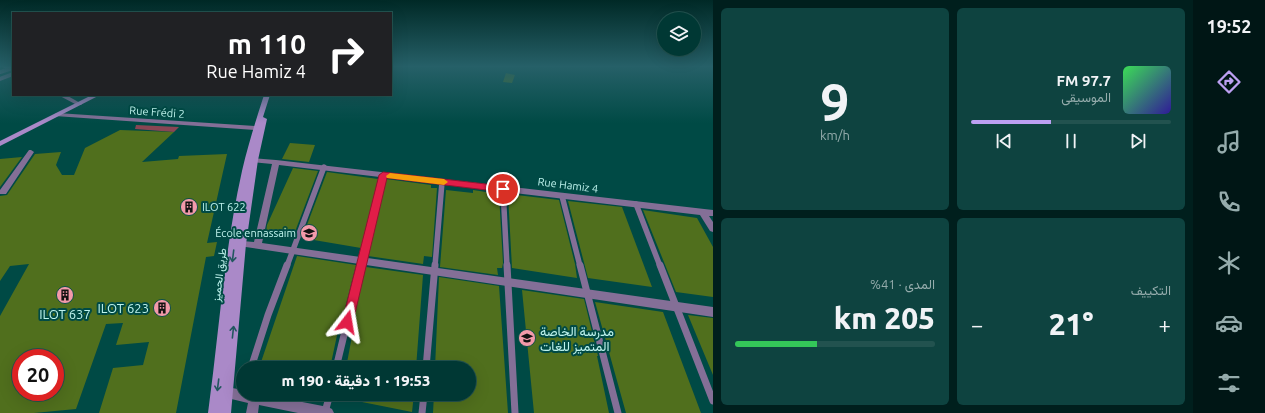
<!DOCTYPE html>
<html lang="ar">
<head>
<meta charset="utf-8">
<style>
	body { margin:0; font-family:Ubuntu,Vazirmatn,sans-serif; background:#0e4340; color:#f1f3f6; direction:rtl; height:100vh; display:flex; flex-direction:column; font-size:15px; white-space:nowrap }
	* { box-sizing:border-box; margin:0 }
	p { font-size:13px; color:#95acac }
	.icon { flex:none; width:22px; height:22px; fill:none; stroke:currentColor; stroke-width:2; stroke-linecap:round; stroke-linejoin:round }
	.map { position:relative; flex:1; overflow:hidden; direction:ltr }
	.sheet { display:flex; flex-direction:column; gap:8px; padding:8px; background:#001f1d; width:480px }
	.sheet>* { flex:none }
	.hud { position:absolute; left:12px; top:12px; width:380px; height:84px; border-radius:0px; box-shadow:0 4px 16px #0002,0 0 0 1px #22524f; direction:rtl; background:#202124; color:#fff; overflow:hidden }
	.fabs { position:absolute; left:657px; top:12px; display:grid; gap:8px }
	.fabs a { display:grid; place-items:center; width:44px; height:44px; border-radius:50%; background:#003834; box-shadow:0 4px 16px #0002,0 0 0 1px #22524f; font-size:20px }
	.speed { position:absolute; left:12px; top:349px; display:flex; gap:8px; font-size:20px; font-weight:700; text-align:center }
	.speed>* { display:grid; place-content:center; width:52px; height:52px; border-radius:50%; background:#003834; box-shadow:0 4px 16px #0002,0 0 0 1px #22524f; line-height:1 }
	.speed .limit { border:6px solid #d22; background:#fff; color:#111 }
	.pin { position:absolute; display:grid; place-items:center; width:34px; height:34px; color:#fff; margin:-17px; border:2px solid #fff; border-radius:50%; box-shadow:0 1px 4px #0007 }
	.me { position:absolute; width:44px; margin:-22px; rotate:14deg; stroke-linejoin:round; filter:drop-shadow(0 0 3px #0008) }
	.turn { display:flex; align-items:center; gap:14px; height:84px; padding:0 20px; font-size:18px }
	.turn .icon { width:52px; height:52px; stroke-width:2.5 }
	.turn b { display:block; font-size:28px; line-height:34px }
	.big { font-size:30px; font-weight:800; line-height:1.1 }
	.sheet .widget { flex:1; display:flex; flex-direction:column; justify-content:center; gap:6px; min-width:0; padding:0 14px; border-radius:6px; background:#0e4340 }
	.sheet .dial { align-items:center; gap:0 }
	.dial b { font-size:52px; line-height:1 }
	.song { display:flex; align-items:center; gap:12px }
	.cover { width:48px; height:48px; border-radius:6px; background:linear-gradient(135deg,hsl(130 70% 55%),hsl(250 70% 35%)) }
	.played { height:4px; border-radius:2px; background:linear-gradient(90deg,#bca0f2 40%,#22524f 40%) }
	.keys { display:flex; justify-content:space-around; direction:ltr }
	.heat { display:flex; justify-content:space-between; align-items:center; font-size:22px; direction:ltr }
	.charge { height:6px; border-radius:3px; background:linear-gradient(90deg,#34c759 41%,#22524f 0) }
	.sheet .tiles { flex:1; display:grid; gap:8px; grid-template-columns:repeat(2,1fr) }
	.trip { position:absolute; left:236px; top:361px; width:240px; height:40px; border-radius:20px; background:#003834; box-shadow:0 4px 16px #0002,0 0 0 1px #22524f; font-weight:800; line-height:40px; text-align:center; direction:rtl }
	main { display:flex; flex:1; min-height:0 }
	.tabs { display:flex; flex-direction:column; width:72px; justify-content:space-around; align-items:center; background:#001615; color:#95acac }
	.tabs .icon { width:28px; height:28px }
	.tabs .on { color:#bca0f2 }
	.tabs b { font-size:18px; color:#f1f3f6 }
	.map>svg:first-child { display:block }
	.green { fill:#884654 }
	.building { fill:#506f1d; fill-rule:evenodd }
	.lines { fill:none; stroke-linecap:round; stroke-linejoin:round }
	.lane-far2 { stroke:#846f97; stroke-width:4 }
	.lane-far1 { stroke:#846f97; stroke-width:5.5 }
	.lane { stroke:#846f97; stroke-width:7 }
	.street { fill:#846f97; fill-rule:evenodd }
	.secondary { fill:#aa89c8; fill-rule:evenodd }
	.oneway { stroke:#22575f }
	.route { fill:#e11d48; stroke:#92132f }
	.slow { fill:#f59e0b }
	.labels { text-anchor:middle; stroke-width:4; stroke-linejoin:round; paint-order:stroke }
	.street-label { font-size:11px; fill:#bef3ed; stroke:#004a45 }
	.poi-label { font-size:11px; fill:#bef3ed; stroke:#004a45; text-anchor:start }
	.near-poi-label { font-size:13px; fill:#bef3ed; stroke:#004a45; text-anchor:end }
</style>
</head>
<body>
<main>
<nav class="tabs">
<b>19:52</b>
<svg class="icon on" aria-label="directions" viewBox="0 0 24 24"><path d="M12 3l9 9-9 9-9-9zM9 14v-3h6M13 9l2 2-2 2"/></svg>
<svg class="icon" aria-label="music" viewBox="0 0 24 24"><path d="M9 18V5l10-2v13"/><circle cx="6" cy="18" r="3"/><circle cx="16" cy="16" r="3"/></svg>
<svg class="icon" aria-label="phone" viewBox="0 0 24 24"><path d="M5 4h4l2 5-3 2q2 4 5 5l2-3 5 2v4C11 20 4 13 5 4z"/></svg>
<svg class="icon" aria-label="climate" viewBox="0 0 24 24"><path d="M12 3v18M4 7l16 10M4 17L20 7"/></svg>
<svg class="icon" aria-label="car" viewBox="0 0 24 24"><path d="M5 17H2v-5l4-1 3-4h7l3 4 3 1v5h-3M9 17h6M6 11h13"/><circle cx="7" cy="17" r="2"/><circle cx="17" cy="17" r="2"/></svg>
<svg class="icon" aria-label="filters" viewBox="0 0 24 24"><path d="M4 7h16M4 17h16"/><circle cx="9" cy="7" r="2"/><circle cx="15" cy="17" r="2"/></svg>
</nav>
<section class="sheet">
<div class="tiles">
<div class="widget">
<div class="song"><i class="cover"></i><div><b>97.7 FM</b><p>الموسيقى</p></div></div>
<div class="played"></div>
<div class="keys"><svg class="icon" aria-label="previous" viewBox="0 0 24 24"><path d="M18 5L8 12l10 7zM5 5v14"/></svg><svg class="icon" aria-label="pause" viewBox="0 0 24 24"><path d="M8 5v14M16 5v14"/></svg><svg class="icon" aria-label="next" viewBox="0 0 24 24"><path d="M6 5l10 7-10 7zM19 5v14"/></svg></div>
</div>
<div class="widget dial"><b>9</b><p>km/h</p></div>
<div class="widget"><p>التكييف</p>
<div class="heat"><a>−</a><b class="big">21°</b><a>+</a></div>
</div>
<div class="widget"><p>المدى · 41%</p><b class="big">205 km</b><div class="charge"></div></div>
</div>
</section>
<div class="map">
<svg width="713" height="413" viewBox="0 0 713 413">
	<rect width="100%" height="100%" fill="#004a45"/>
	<path class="green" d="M136 125 179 127 174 132 135 129Z"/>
	<path class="building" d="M506 73 515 75 512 83 503 82Z
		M120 130 174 132 142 162 178 159 179 156 227 154 207 243 217 242 214 256 206 257 176 413H99L113 368 143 365 149 342 116 345 123 323 106 324 76 409 34 413H0V316L29 264 10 266 0 281V196L7 195 35 154 61 152 56 165 62 175H74L85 148ZM21 358H55V392H21Z
		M290 143 315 145 309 162 282 159Z
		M22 157 0 187V159Z
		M293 168 318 171 293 237 266 233 267 225Z
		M327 172 378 179 361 248 302 238Z
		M386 179 431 185V188H437L432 257 424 256 423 264 368 256Z
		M446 190 473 193V190L499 194 503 263 502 268H497L498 275 440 267Z
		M508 194 559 200 575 264 577 278 512 268Z
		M568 201 622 207 652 287 588 278Z
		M643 210 697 218 713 247V297L676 292Z
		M297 256 356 265 344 312H342L330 368H259Z
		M366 267 423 275 416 368H346L356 315 354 314Z
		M439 277 499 286 508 413H433L434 394H469V368H435Z
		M522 290 584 299 598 356H597L609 413H534Z
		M595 302 663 312 701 413H626Z
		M688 315 713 318V375Z
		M343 394H414L412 412 342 398Z"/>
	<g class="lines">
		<path class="lane-far2" d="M0 72 12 68
			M0 79 13 74"/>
		<path class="lane-far1" d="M503 189 507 266
			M562 196 580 266
			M636 204 660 266
			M287 266 324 167
			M361 266 383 175
			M435 266 442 182"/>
		<path class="lane" d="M507 265 515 413
			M580 265 618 413
			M660 265 713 401
			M251 368 268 315 287 265
			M336 368 361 265
			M426 368 435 265
			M325 412 330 394
			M422 413 424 394"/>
		<path class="street" d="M58 95H66L82 104 81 105H77Z
			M57 113 255 126 258 128 255 130 55 116V114Z
			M29 150H31L34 152 6 194H0V190Z
			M251 158 276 160 713 210V216H709L713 222V232L710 231 700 215 279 165 262 243 713 307V317L239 246 238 244 239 242 242 241 254 242 272 164 251 162 250 160Z
			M227 387 243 390V394H261L328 407 332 409 334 413H298L259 405 258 413H246L248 403 223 397 221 393 223 389Z"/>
		<path class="secondary" d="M2 66H13V68H4Z
			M92 95H100L0 146V141Z
			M264 95H270L263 117 267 119 258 160 246 244 231 413H208C219 333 224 251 242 171 248 145 256 120 264 95Z"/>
	</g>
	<defs><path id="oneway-shaft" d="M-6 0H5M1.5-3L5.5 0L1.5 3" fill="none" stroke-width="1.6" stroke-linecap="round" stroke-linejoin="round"/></defs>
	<g class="oneway">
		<use href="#oneway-shaft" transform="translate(233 256) rotate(97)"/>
		<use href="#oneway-shaft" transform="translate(233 332) rotate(-84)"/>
		<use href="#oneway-shaft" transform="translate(218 385) rotate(97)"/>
	</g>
	<linearGradient id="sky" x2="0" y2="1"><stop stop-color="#002926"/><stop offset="0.54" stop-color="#266068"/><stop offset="1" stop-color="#266068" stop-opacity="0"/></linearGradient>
	<rect width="713" height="123" fill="url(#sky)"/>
	<path class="route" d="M383 172 503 186 507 189 503 192 387 178 353 322 351 326 347 327 343 326 342 322 379 175Z"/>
	<path class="slow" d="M390 173 444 179 448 182 444 185 387 178 386 176Z"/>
	<defs>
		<g id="building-disc" transform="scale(0.9)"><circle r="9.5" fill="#f39aaa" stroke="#004a45"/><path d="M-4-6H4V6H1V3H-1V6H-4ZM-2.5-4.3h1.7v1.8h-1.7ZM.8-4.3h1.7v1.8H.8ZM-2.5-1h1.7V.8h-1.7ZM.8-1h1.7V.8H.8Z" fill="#111"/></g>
		<g id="university-disc" transform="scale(0.9)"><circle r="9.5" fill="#f39aaa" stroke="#004a45"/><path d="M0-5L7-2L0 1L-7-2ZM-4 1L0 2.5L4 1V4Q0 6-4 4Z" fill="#111"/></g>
		<g id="school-disc" transform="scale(0.9)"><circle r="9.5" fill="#f39aaa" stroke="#004a45"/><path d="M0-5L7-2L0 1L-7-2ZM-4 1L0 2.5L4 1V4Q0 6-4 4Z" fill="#111"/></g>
	</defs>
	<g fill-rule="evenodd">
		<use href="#building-disc" x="189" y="207"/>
		<use href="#university-disc" x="309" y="233"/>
		<use href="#building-disc" x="65" y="295"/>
		<use href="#building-disc" x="162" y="308"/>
		<use href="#school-disc" x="527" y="338"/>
	</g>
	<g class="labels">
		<g class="street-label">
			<text transform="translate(157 112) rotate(4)" y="4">Rue Frédi 2</text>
			<text transform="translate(568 185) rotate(7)" y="4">Rue Hamiz 4</text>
			<text transform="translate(219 275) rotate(-83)" y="4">طريق الحميز</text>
		</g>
		<g class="poi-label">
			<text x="202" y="211">ILOT 622</text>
			<text x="296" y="237" text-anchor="end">École ennassaim</text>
		</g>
		<g class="near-poi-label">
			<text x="149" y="313">ILOT 623</text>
			<text x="65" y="319" text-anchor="middle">ILOT 637</text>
			<text x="540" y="336" text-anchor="start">مدرسة الخاصة<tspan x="540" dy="15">المتميز للغات</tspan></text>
		</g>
	</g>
</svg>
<div class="fabs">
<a><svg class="icon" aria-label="layers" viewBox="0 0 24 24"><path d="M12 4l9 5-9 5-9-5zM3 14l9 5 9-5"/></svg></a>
</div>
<div class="speed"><div class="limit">20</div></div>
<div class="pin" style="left:503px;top:189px;background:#d93025"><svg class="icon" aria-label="arrive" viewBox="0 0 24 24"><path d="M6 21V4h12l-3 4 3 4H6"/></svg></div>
<svg class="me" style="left:347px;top:322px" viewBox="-20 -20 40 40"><path d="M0-17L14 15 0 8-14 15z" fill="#e11d48" stroke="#fff" stroke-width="4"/></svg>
<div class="trip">19:53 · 1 دقيقة · 190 m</div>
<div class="hud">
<div class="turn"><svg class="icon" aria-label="right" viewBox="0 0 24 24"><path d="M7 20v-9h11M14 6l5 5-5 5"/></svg><div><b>110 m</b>Rue Hamiz 4</div></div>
</div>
</div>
</main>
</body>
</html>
